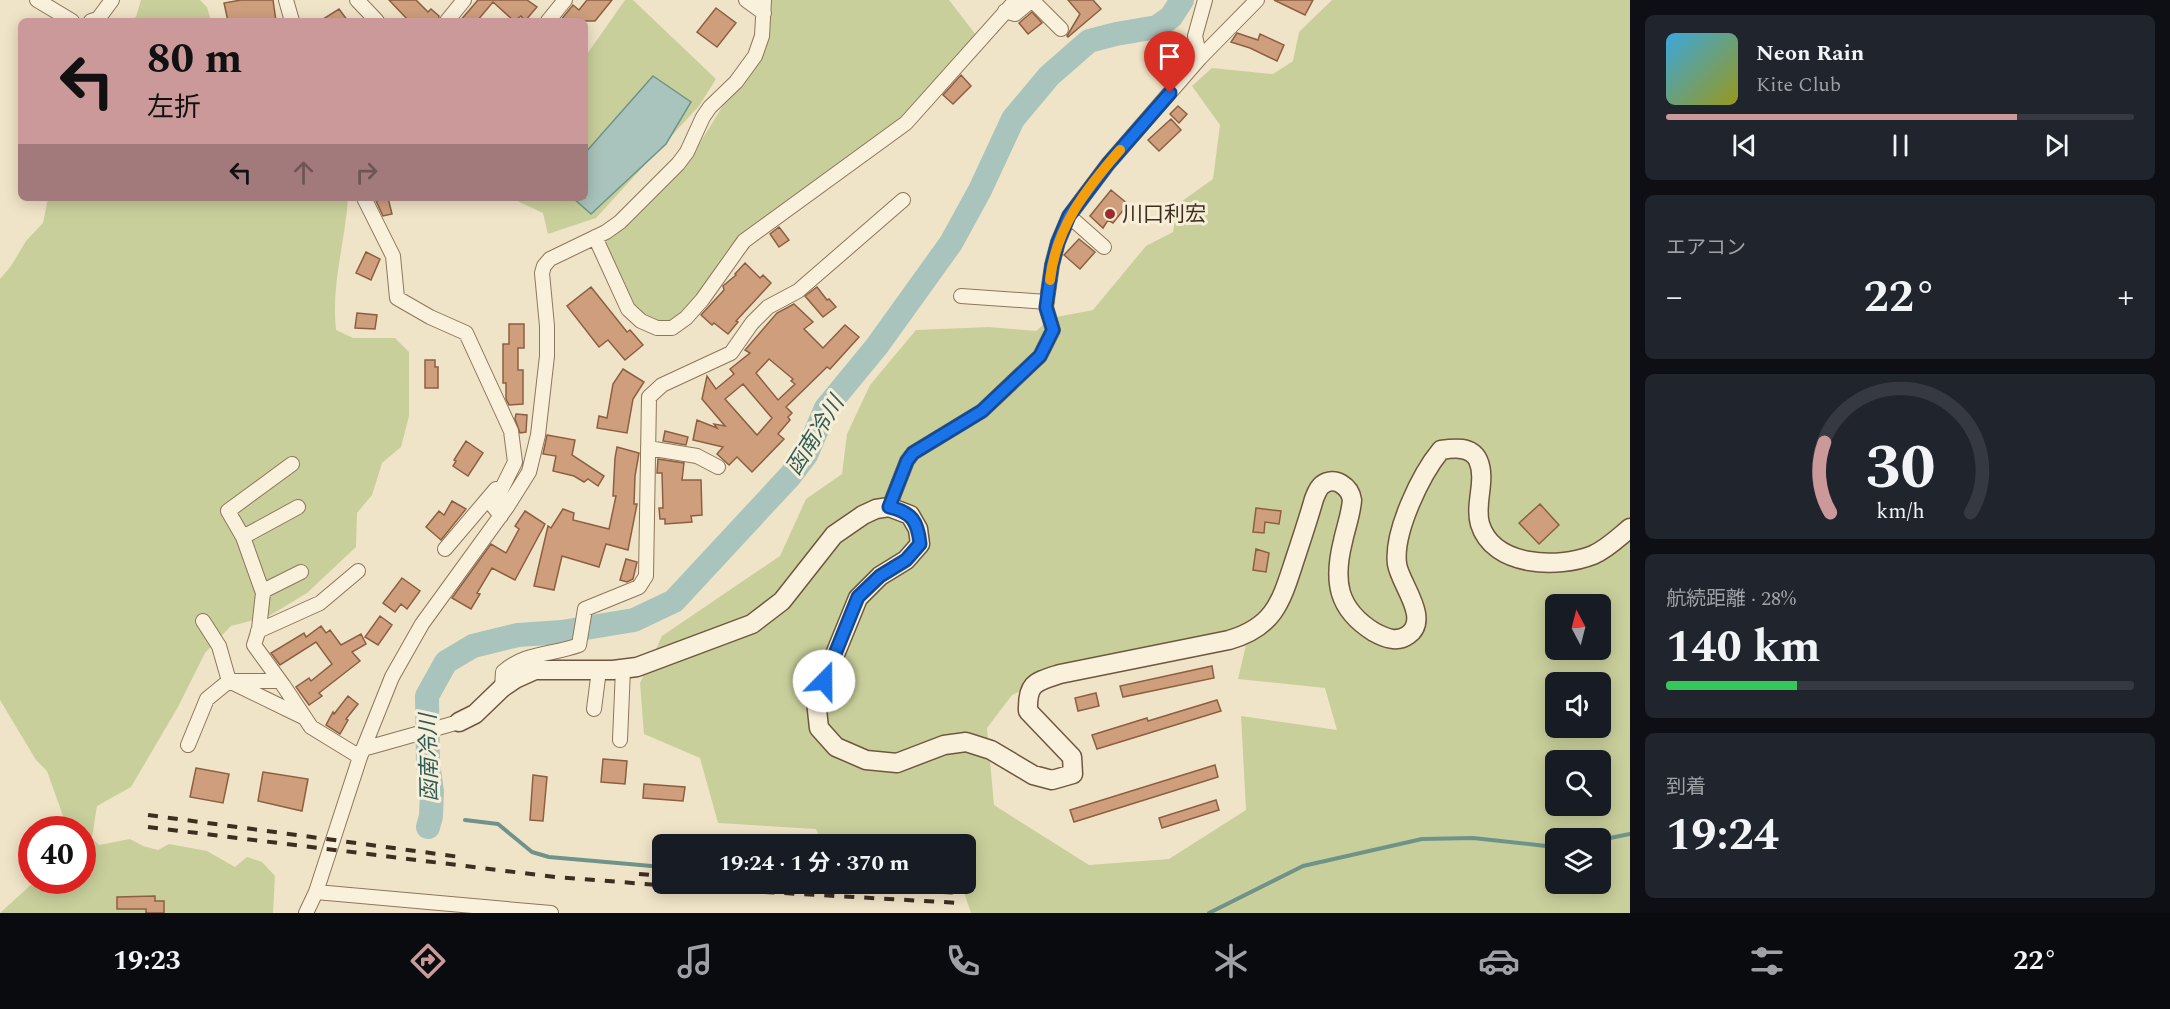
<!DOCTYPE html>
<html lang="ja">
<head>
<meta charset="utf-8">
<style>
	body { margin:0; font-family:Spectral,"Noto Sans JP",serif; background:#20242c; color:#f1f3f6; height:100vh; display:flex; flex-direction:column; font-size:22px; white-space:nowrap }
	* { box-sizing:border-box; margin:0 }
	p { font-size:20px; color:#9ea1a6 }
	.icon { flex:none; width:33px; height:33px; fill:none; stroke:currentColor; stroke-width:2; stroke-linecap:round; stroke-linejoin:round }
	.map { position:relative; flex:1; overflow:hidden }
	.sheet { display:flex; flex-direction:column; gap:15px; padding:15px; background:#0d0f14; width:540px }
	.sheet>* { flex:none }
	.guide { position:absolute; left:18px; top:18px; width:570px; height:183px; border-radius:9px; box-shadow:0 3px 15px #0003; background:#cc999b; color:#111; overflow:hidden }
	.needle { width:39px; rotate:353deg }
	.buttons { position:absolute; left:1545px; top:594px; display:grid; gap:12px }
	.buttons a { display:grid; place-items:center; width:66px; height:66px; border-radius:9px; background:#171b24; box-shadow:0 3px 15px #0003; font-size:30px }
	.speed { position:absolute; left:18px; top:816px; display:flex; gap:12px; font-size:30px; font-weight:700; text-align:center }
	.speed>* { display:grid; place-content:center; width:78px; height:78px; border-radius:50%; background:#171b24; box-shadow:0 3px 15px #0003; line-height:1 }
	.speed .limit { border:9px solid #d22; background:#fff; color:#111 }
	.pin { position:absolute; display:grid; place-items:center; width:51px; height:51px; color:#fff; margin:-62px -26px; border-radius:50% 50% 50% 0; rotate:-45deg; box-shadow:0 0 6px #0007 }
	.pin .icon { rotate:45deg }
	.me { position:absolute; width:66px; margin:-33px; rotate:22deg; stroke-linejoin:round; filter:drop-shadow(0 0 4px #0008) }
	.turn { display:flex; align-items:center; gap:21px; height:126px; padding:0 30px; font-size:27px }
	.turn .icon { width:78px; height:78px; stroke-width:2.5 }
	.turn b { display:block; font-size:42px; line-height:51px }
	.lanes { display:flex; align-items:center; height:57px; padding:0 30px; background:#0003; justify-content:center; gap:30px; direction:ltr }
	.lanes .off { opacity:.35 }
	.big { font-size:45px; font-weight:700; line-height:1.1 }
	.sheet .widget { flex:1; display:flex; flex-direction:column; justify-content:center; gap:9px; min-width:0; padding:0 21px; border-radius:9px; background:#20242c }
	.sheet .dial { align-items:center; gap:0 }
	.dial svg { height:156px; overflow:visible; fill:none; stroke:#363941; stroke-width:7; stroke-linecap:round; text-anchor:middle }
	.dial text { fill:#f1f3f6; stroke:none }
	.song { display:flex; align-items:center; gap:18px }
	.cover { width:72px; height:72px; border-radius:9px; background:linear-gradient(135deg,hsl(200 70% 55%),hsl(60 70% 35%)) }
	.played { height:6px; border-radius:3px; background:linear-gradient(90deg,#cc999b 75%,#363941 75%) }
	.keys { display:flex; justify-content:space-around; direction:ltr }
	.heat { display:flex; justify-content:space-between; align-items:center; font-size:33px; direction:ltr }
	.charge { height:9px; border-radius:4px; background:linear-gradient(90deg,#34c759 28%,#363941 0) }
	.trip { position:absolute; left:652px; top:834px; width:324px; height:60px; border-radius:9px; background:#171b24; box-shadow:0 3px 15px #0003; font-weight:700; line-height:60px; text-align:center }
	.tabs { display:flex; height:96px; justify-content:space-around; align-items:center; background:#090b0e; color:#9ea1a6 }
	.tabs .icon { width:42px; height:42px }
	.tabs .active { color:#cc999b }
	.tabs b { font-size:27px; color:#f1f3f6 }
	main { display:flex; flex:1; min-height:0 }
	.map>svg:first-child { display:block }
	.green { fill:#c9cf9b; fill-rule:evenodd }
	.water { fill:#a9c4bc; stroke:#6f938a; stroke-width:1.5 }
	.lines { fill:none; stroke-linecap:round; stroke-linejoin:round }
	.stream { stroke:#6f938a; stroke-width:4 }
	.river { stroke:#a9c4bc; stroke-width:24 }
	.building { fill:#cf9f7d; stroke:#8d5f41; stroke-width:1.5; fill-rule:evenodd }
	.street-casing { stroke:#8d765c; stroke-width:16 }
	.secondary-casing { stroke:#6f573f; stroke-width:21 }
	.street { stroke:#faf1dc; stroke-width:14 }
	.secondary { stroke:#faf1dc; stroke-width:18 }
	.rail { stroke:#3d2e20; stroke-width:4; stroke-dasharray:10 10; stroke-linecap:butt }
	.route-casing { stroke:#114b97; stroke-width:15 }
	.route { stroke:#1a73e8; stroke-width:10 }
	.slow { stroke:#f59e0b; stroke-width:10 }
	.poi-dot { fill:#9e2a2b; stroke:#f7eed8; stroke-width:2 }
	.labels { text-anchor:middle; stroke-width:6; stroke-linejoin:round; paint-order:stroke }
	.poi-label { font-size:21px; fill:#3d2e20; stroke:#f7eed8; text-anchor:start }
	.water-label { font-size:22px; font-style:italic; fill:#2f5d5a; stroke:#f7eed8 }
</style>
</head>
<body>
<main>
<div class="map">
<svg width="1630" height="913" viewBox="0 0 1630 913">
	<rect width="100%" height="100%" fill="#f0e4c8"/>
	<path class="green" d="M141 0H200L207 7 211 21H130L136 17Z
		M625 0H633L716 79 699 106 596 218 548 234 543 213 511 198H585V57Z
		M764 0H949L976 35 907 114 735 249 693 303 665 325 628 309 601 234 693 154 732 91 747 79 761 39Z
		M1332 0H1630V913H971L961 884H966V844H822L816 829 718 823 700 758 644 734 640 683 662 636 780 556 806 499 842 474 847 434 870 385 916 330 989 327 1036 331 1051 318 1093 310 1146 246 1173 232 1178 204 1213 179 1220 125 1192 86 1212 68 1273 74 1293 61 1299 32ZM1556 604H1600V650H1556ZM1249 632 1238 679 1325 688 1337 730 1241 716 1246 810 1169 859 1089 865 994 805 987 728 1012 695 1105 655ZM1556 682H1600V728H1556ZM1556 760H1600V806H1556ZM1556 838H1600V884H1556Z
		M48 198H348C345 244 331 284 336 330L353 338H395L409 352V416L401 447 382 463 372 495 357 513 356 547 307 593 269 616 231 626 205 653 178 707 131 787 97 806 92 838 99 845 130 839 143 846 158 850 169 844 207 851 235 867 247 857 262 862 275 876 273 913H0L35 881 82 880V830L60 829 63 816 47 771 36 760 0 700V279L11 266 26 241 43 223Z"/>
	<path class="water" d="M653 76 691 102 666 144 591 214 573 198H585V153Z"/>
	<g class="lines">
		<path class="stream" d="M431 816 437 817
			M465 820 498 824 532 852 549 857 663 867
			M1600 840 1630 834
			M1209 913 1303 866 1422 839 1473 838 1546 846 1556 845"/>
		<path class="river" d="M428 827 431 816 432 792 428 763 427 696 446 662 473 646 518 635 562 632 634 620 674 601 790 476 806 455 826 408 877 346 951 243 980 190 1013 119 1049 76 1089 41 1116 34 1157 27 1171 17 1182 0"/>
	</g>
	<path class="building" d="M241 0H273L276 21H228L224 3Z
		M389 0H416L428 12 431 9 439 16 438 21H409Z
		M478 0H527L537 7 525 21 521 16 514 21 493 2 477 21H460Z
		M587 0H612L595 21H560L573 5 579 10Z
		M1068 0H1093L1101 9 1068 37 1067 36 1080 14Z
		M1274 0H1313L1305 15Z
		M716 8 736 23 717 47 697 32Z
		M339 9 348 21H320Z
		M1032 12 1042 23 1028 34 1019 23Z
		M1237 33 1258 40 1260 34 1284 45 1277 61 1250 48 1231 42Z
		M961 75 971 86 953 104 943 95Z
		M1178 106 1187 114 1179 123 1170 114Z
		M1171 119 1181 130 1159 151 1148 140Z
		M1111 190 1128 204 1113 223 1108 220 1103 228 1090 216Z
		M388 198 392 214 383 216 376 201Z
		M779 227 789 240 779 247 770 234Z
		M1079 239 1095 252 1080 269 1064 255Z
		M366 252 380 259 371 280 356 273Z
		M745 263 760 278 763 275 771 283 736 321 738 322 728 334 714 323 712 325 701 315 724 290 723 286 736 275 735 274Z
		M591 287 627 332 630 330 643 345 625 360 608 340 599 347 567 306Z
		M817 287 827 300 829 299 836 307 823 317 805 296Z
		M794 304 813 322 804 329 823 348 845 325 859 337 830 369 827 367 786 407 792 413 788 417 790 420 778 434 784 439 752 472 737 457 729 465 717 454 723 447 693 440 697 420 717 428 714 424 725 426 702 399 707 376 716 389 734 374 730 369 750 353 745 350 777 313ZM769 359 793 379 791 381 795 384 778 400 756 373ZM743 384 772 418 757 435 725 399Z
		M357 313 377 315 375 329 355 328Z
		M509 324H524V348H518V370H523V404L509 405 506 399V383H503V344H509Z
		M425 360H435V367H438V388H425Z
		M623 369 644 382 633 399 627 433 597 428 599 416 607 418 613 384Z
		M516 414 527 415 526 432 520 433 515 419Z
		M665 431 688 437 686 445 663 441Z
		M547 435 575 440 572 455 604 476 598 486 588 479 584 482 574 476 553 471 556 456 543 454Z
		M466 441 483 453 468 476 453 466 456 461 454 460Z
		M617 447 639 453 635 476 634 504H637L628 550 606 544 599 567 562 556 554 590 534 586 548 526 551 528 563 509 574 513 573 520 609 529 616 496H613L615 458Z
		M658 459 684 463 682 480H701L702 515 691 516 692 522 665 524V519H660L659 508H663L662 473H657Z
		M452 501 466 509 441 540 426 527 439 511 444 515Z
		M1540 504 1559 525 1539 544 1519 523Z
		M1256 508 1281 511 1279 524 1265 522 1264 533 1253 532Z
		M525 511 545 524 515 580 492 568 477 593 480 594 471 609 452 598 491 544 506 553 519 529 515 526Z
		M1256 549 1269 553 1266 572 1253 570Z
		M626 559 637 562 633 579 627 582 620 580Z
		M402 578 420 591 407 609 401 604 395 612 383 603Z
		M380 616 392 625 378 645 365 637Z
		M321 626 326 633 330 630 341 645 361 634 366 644 352 652 360 661 319 693 322 696 309 705 296 687 309 678 311 681 332 664 316 642 280 665 271 653 304 633 306 637Z
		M1212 666 1214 678 1123 697 1120 686Z
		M1096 693 1099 706 1078 711 1075 698Z
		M348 696 358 704 346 719 348 720 340 734 326 725 333 712 334 714Z
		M1217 700 1221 711 1097 749 1092 735 1147 718 1148 721Z
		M603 759 627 761 625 784 601 782Z
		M1215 765 1218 777 1074 822 1070 810Z
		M196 768 229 774 223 803 190 797Z
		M263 772 308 779 302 811 258 801Z
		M533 775 547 777 543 821 530 820Z
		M644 784 685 787 683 801 643 798Z
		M1216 800 1219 810 1162 828 1159 818Z
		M155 896V901H164V913H146V909H117V897Z"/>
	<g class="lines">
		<g class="street-casing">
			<path id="street" d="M37 0 72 21
				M286 0 292 21
				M357 0 377 21
				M746 0 764 13
				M1005 11 1015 14 1032 0 1061 29
				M91 21 98 19 112 0
				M447 21 464 0
				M548 21 565 0
				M1200 58 1195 36 1205 0
				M364 198 393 256 397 298 430 317 466 333 511 431 515 462 493 506 501 516
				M1069 216 1104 247
				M595 237 628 309 641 321 657 328H672L686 318 702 300 744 241 906 123 1016 0
				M961 296 1047 302
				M648 448 697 456 718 467
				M292 464 228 511 243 537 263 593 259 629 254 645 283 685 311 727 360 757
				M889 507 907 461 913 453 982 411 1040 356 1053 330 1046 307 1052 265 1058 242 1069 216 1108 164 1200 58 1257 0
				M243 537 298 507
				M445 549 496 489
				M263 591 301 572
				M203 621 219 646 229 681 303 717
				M258 631 320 603 358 571
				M502 688 503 672C525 652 552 655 579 645L585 609 639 587 646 576 649 397 662 385 731 353 752 323 768 307 798 291 903 200
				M594 709 599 670
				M620 740 623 669
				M188 745 207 699 229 681H280
				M363 749 459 722
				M316 892 551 913
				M306 913 316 892 360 757 392 677 422 624 507 507 529 472 538 435 547 356V326L542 273 544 266 550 259 606 232 620 222 678 164 687 152 703 117 710 107 736 82 755 56 762 36 764 0"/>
		</g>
		<g class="secondary-casing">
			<path id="secondary" d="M459 722 475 714 502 688 515 679 535 670H613L637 667 752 624 782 601 834 535 863 515 876 509 889 507 910 515 918 529 920 544 906 560 880 576 858 598 816 701 819 728 836 747 866 760 897 763 944 745 966 742 991 750 1033 775 1052 780 1073 774 1072 757 1028 711C1027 683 1035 682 1060 674L1229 640C1274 627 1281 602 1294 562 1301 541 1308 520 1314 499 1316 494 1318 488 1322 485 1335 475 1350 487 1352 500 1351 514 1346 527 1343 541 1333 581 1337 609 1374 632 1385 638 1397 643 1408 635 1431 619 1400 584 1397 564 1393 532 1421 474 1441 450 1454 448 1471 446 1478 460 1487 480 1474 504 1480 524 1493 567 1558 569 1593 555 1607 549 1619 537 1630 528"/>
		</g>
		<use href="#street" class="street"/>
		<use href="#secondary" class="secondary"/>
		<path class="rail" d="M148 815 460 857
			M148 827 555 877 711 889 960 903
			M639 874 663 876
			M783 884 961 893"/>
	</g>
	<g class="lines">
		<g class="route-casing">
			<path id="route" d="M824 681 858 597 880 576 906 560 920 544C918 522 912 512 889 507L907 461 913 453 982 411 1040 356 1053 330 1046 307 1052 265 1058 242 1069 216 1108 164 1170 93"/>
		</g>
		<use href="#route" class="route"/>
		<path class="slow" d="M1050 280C1056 227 1086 189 1120 150"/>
	</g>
	<circle class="poi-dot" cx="1110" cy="214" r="6"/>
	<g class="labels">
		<g class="poi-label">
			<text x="1122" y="221">川口利宏</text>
		</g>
		<g class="water-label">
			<text transform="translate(814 435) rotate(-58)" y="8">函南冷川</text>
			<text transform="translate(428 758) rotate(-91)" y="8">函南冷川</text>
		</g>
	</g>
</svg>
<div class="buttons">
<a><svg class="needle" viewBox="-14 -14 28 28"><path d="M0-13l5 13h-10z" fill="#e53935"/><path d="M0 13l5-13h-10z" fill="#9ea1a6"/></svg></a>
<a><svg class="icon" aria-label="sound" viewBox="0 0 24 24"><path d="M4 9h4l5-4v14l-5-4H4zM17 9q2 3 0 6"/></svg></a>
<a><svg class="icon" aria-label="search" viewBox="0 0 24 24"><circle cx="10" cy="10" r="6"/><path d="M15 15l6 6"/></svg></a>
<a><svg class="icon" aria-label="layers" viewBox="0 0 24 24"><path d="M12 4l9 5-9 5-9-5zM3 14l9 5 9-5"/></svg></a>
</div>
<div class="speed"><div class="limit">40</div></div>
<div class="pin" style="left:1170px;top:93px;background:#d93025"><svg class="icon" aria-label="arrive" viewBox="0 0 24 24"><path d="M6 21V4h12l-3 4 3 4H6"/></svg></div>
<svg class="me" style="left:824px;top:681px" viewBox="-20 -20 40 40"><circle r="19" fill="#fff"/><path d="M0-13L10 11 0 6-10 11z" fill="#1a73e8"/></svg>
<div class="trip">19:24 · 1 分 · 370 m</div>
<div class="guide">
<div class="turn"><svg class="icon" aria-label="left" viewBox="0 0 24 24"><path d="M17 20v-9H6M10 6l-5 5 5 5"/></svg><div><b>80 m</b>左折</div></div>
<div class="lanes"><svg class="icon" aria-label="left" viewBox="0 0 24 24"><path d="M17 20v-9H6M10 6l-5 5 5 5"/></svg><svg class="icon off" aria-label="ahead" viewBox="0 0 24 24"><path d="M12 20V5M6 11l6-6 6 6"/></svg><svg class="icon off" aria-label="right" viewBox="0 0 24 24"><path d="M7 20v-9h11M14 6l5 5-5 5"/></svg></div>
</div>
</div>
<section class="sheet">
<div class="widget">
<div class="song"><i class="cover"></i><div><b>Neon Rain</b><p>Kite Club</p></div></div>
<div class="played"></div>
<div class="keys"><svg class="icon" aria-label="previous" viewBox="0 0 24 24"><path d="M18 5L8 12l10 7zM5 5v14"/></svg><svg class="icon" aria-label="pause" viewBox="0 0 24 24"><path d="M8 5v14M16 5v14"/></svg><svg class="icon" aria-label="next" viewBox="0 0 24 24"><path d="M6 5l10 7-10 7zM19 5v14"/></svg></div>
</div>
<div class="widget"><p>エアコン</p>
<div class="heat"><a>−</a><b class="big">22°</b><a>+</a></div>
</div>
<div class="widget dial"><svg viewBox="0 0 100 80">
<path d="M14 69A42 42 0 1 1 86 69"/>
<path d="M14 69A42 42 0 0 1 11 33" stroke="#cc999b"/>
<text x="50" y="56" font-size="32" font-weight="700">30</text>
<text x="50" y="72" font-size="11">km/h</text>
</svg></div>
<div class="widget"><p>航続距離 · 28%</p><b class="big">140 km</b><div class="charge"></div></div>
<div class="widget"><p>到着</p><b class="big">19:24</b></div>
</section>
</main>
<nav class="tabs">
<b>19:23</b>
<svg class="icon active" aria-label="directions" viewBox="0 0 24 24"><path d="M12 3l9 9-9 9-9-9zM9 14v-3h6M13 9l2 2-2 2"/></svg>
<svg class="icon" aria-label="music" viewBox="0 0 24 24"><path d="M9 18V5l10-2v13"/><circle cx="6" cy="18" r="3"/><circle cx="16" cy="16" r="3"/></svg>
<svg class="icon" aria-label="phone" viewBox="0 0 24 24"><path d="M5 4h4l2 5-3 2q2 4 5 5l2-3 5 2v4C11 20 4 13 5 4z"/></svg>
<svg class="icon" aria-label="climate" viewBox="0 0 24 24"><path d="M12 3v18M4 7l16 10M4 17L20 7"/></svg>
<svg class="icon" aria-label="car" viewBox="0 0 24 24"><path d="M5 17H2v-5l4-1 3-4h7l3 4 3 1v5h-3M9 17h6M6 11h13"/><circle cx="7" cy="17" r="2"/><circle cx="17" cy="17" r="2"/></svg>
<svg class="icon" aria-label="filters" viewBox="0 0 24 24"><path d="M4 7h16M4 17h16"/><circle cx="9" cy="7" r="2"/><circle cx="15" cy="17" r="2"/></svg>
<b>22°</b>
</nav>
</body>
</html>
